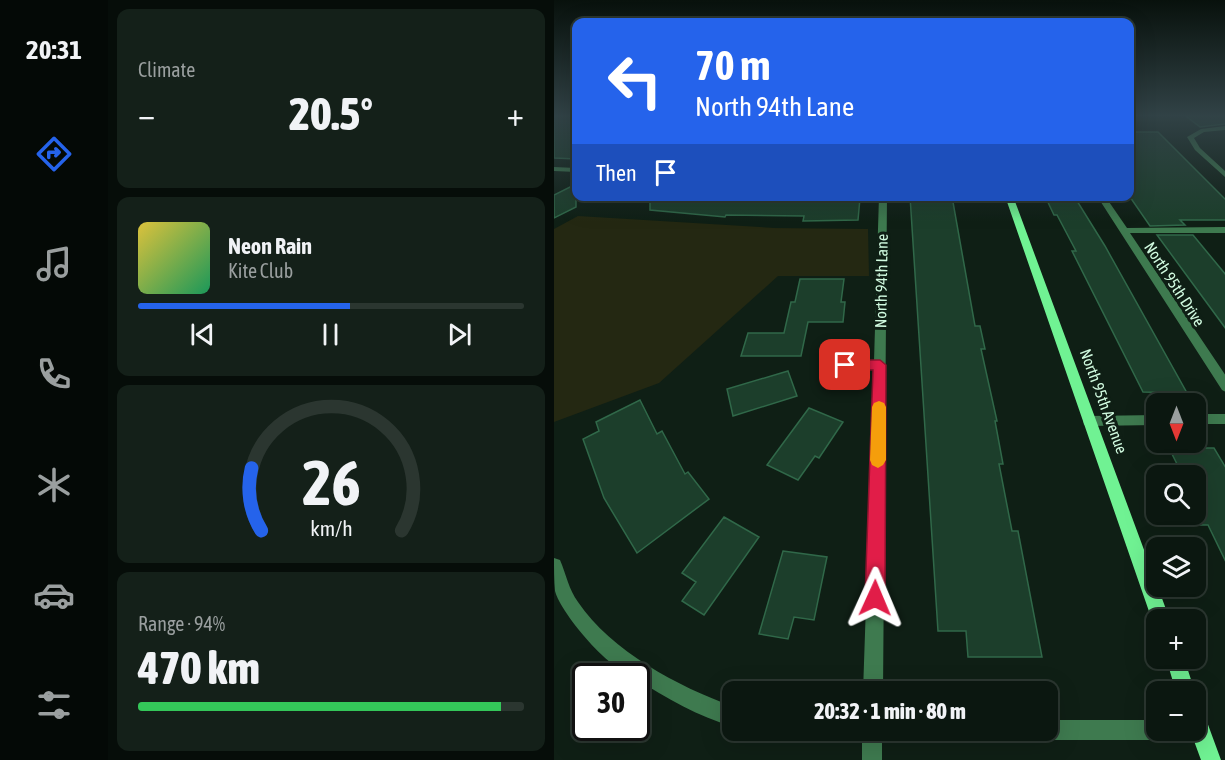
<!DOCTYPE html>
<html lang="en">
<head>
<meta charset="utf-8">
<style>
	body { margin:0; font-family:"Asap Condensed",sans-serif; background:#142019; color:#f1f3f6; height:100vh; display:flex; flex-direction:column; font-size:22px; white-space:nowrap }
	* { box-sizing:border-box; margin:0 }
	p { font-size:20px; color:#9a9f9f }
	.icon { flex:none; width:33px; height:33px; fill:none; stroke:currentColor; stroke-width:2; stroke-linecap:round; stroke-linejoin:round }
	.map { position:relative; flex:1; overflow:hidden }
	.side { display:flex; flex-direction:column; gap:9px; padding:9px; background:#060d09; width:446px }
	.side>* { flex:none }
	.banner { position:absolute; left:18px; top:18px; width:562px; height:183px; border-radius:12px; box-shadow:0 6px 24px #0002,0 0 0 2px #2b3630; background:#2563eb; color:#fff; overflow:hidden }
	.needle { width:39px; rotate:180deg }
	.tools { position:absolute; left:592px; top:393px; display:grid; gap:12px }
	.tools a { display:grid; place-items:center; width:60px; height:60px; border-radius:12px; background:#0b1710; box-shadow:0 6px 24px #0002,0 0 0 2px #2b3630; font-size:30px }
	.speed { position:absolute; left:18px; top:663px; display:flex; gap:12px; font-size:30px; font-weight:700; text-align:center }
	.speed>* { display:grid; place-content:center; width:78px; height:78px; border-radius:50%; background:#0b1710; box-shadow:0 6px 24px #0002,0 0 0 2px #2b3630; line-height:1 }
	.speed .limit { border:3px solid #111; border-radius:9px; background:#fff; color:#111 }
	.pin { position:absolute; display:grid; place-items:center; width:51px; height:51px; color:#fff; margin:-26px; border-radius:12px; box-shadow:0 3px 9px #0006 }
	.me { position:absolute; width:66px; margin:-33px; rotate:1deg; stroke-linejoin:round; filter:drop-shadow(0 0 4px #0008) }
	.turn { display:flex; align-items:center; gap:21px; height:126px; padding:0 24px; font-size:27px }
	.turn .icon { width:78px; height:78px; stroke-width:2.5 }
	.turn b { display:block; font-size:42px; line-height:51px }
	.then { display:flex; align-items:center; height:57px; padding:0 24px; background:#0003; gap:12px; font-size:22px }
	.big { font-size:45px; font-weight:800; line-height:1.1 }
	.side .tile { flex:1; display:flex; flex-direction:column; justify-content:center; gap:9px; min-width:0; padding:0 21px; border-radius:12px; background:#142019 }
	.side .dial { align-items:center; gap:0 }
	.dial svg { height:156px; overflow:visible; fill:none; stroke:#2b3630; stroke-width:7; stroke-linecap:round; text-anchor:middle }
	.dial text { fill:#f1f3f6; stroke:none }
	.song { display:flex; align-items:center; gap:18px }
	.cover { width:72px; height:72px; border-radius:9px; background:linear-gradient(135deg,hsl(50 70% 55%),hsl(150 70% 35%)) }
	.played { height:6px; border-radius:3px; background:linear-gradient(90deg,#2563eb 55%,#2b3630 55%) }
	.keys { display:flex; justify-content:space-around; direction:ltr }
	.heat { display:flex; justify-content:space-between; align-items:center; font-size:33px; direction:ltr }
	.charge { height:9px; border-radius:4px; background:linear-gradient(90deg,#34c759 94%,#2b3630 0) }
	.trip { position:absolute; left:168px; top:681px; width:336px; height:60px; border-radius:12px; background:#0b1710; box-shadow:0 6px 24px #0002,0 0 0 2px #2b3630; font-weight:800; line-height:60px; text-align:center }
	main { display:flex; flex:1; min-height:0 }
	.tab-bar { display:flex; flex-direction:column; width:108px; justify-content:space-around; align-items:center; background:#040906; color:#9a9f9f }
	.tab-bar .icon { width:42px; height:42px }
	.tab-bar .selected { color:#2563eb }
	.tab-bar b { font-size:27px; color:#f1f3f6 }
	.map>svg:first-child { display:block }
	.green { fill:#242812 }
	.building { fill:#1c3e2b; stroke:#306849; stroke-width:1.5 }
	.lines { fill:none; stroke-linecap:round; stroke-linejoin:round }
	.street { fill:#3e7a4f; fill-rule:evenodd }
	.secondary { fill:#70f293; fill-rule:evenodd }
	.route { fill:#e11d48; stroke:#92132f; stroke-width:1.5 }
	.slow { fill:#f59e0b }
	.labels { text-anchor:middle; stroke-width:6; stroke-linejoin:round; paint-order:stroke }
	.street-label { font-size:16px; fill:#d1fbe0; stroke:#0f1f15 }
</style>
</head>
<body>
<main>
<nav class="tab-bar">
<b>20:31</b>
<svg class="icon selected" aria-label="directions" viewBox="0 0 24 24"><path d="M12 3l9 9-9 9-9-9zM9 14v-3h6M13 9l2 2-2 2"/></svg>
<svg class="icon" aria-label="music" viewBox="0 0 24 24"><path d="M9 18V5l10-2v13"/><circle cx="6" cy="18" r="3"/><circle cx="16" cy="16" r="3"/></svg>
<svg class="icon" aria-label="phone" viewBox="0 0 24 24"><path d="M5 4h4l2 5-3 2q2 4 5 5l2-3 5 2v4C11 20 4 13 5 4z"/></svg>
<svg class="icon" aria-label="climate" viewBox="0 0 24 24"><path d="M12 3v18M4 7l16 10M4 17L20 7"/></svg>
<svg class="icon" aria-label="car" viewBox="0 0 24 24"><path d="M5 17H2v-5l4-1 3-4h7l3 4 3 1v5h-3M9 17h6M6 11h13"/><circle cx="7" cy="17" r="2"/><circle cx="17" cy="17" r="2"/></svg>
<svg class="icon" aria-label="filters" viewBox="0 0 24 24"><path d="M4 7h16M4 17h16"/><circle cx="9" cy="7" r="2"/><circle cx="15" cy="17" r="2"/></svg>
</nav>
<section class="side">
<div class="tile"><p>Climate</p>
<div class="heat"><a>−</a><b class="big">20.5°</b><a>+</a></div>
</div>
<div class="tile">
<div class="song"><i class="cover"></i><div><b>Neon Rain</b><p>Kite Club</p></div></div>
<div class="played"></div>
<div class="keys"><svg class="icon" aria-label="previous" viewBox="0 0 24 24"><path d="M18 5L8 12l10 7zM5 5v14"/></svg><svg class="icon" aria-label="pause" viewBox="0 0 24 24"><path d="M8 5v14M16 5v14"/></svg><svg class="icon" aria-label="next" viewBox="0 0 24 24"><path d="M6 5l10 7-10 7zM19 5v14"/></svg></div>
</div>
<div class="tile dial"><svg viewBox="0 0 100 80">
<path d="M14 69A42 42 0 1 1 86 69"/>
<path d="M14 69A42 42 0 0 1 9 37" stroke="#2563eb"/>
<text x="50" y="56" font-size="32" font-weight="700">26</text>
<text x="50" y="72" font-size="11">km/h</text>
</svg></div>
<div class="tile"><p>Range · 94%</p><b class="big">470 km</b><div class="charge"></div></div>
</section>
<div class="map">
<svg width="672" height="760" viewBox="0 0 672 760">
	<rect width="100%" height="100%" fill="#0f1f15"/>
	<path class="green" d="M24 216 221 228 314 229 315 276H224L105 383 0 422V229Z"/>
	<path class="building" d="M0 116H22V159L0 158Z
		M632 116H672V124L646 127Z
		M576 132H604L672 200V220H626L631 225 596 226 576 197Z
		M22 184V207L0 218V195Z
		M96 196H245L244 198H306L304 220 249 221 250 216 172 215 171 217 96 210Z
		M356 196H395L396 202H399L421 326H426L431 349H427L443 421H441L449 464H445L458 531H464L488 657H414L412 631H384Z
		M491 196H520L551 246 633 393 589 392 518 251H522L503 215H500Z
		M603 235H639L672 275V329Z
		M246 279H290L287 302H291L289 322H254L247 356H187L194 333H230L237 302H241Z
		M234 371 243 396 179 416 173 389Z
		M86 400 103 434 108 431 131 474 134 472 155 499 83 553 50 498 29 439 45 431 42 422Z
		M255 408 289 422 265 458 261 456 244 480 213 465Z
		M615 448H660L672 468V562L654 525H646L642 518V476H629Z
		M170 517 205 537 150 615 128 601 142 582 128 573Z
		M229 551 273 557 260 620 240 617 234 639 205 634Z"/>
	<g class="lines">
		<path class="street" d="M672 126V130L650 132 640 138 646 148 672 172V178L641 150 633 137 647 129Z
			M0 167 22 168V172L0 171Z
			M325 196H333L329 692H309L320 369H291L285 365 291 361H320Z
			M543 196H551L573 228 672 227V233H576L672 376V392L668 390Z
			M642 414H672V424H642Z
			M603 415V425L535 426 530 425 529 421 530 417 535 416Z
			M0 558 6 560C12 574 15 590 24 602 57 651 125 687 178 706V726C145 717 112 698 82 679V676C59 675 7 614 1 591 0 581 0 568 0 558Z
			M494 720H603V730H613L610 737 603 740H494L489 738 484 740H328V760H308V740H258L251 737 248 730H494Z"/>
		<path class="secondary" d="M451 196H459L616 620H603V627L598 620Z
			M612 658H630L641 692H622Z
			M642 708 649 711 667 760H647L636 730H642Z"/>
	</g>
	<linearGradient id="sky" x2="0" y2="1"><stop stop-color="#08110c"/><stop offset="0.52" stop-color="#314246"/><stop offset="1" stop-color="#314246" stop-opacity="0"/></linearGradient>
	<rect width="672" height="222" fill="url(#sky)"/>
	<path class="route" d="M291 360H326L332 365 331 598 328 605 321 608 314 605 311 598 319 370 286 369 285 365Z"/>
	<path class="slow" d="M325 401 330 403 332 407V460L329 465 324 468 318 465 316 460 318 407 320 403Z"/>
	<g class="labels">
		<g class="street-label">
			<text transform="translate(327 281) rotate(-89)" y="6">North 94th Lane</text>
			<text transform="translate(621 284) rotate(57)" y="6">North 95th Drive</text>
			<text transform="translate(550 401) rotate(70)" y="6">North 95th Avenue</text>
		</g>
	</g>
</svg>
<div class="tools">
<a><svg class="needle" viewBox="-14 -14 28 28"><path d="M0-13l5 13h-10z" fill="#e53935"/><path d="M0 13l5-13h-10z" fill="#9a9f9f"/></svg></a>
<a><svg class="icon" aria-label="search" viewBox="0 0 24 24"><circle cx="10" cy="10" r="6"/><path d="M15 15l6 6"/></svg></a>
<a><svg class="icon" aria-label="layers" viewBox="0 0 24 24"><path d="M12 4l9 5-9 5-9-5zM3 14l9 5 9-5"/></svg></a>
<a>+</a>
<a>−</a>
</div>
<div class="speed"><div class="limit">30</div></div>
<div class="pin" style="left:291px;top:365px;background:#d93025"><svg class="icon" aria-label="arrive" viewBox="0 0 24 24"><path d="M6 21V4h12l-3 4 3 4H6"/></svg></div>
<svg class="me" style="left:321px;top:598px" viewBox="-20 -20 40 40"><path d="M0-17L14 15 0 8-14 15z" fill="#e11d48" stroke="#fff" stroke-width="4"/></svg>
<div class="trip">20:32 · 1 min · 80 m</div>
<div class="banner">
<div class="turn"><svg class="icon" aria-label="left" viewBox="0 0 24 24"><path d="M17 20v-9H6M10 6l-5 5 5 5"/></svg><div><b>70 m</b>North 94th Lane</div></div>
<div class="then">Then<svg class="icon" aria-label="arrive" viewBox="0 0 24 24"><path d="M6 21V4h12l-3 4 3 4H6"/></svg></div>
</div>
</div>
</main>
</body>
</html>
